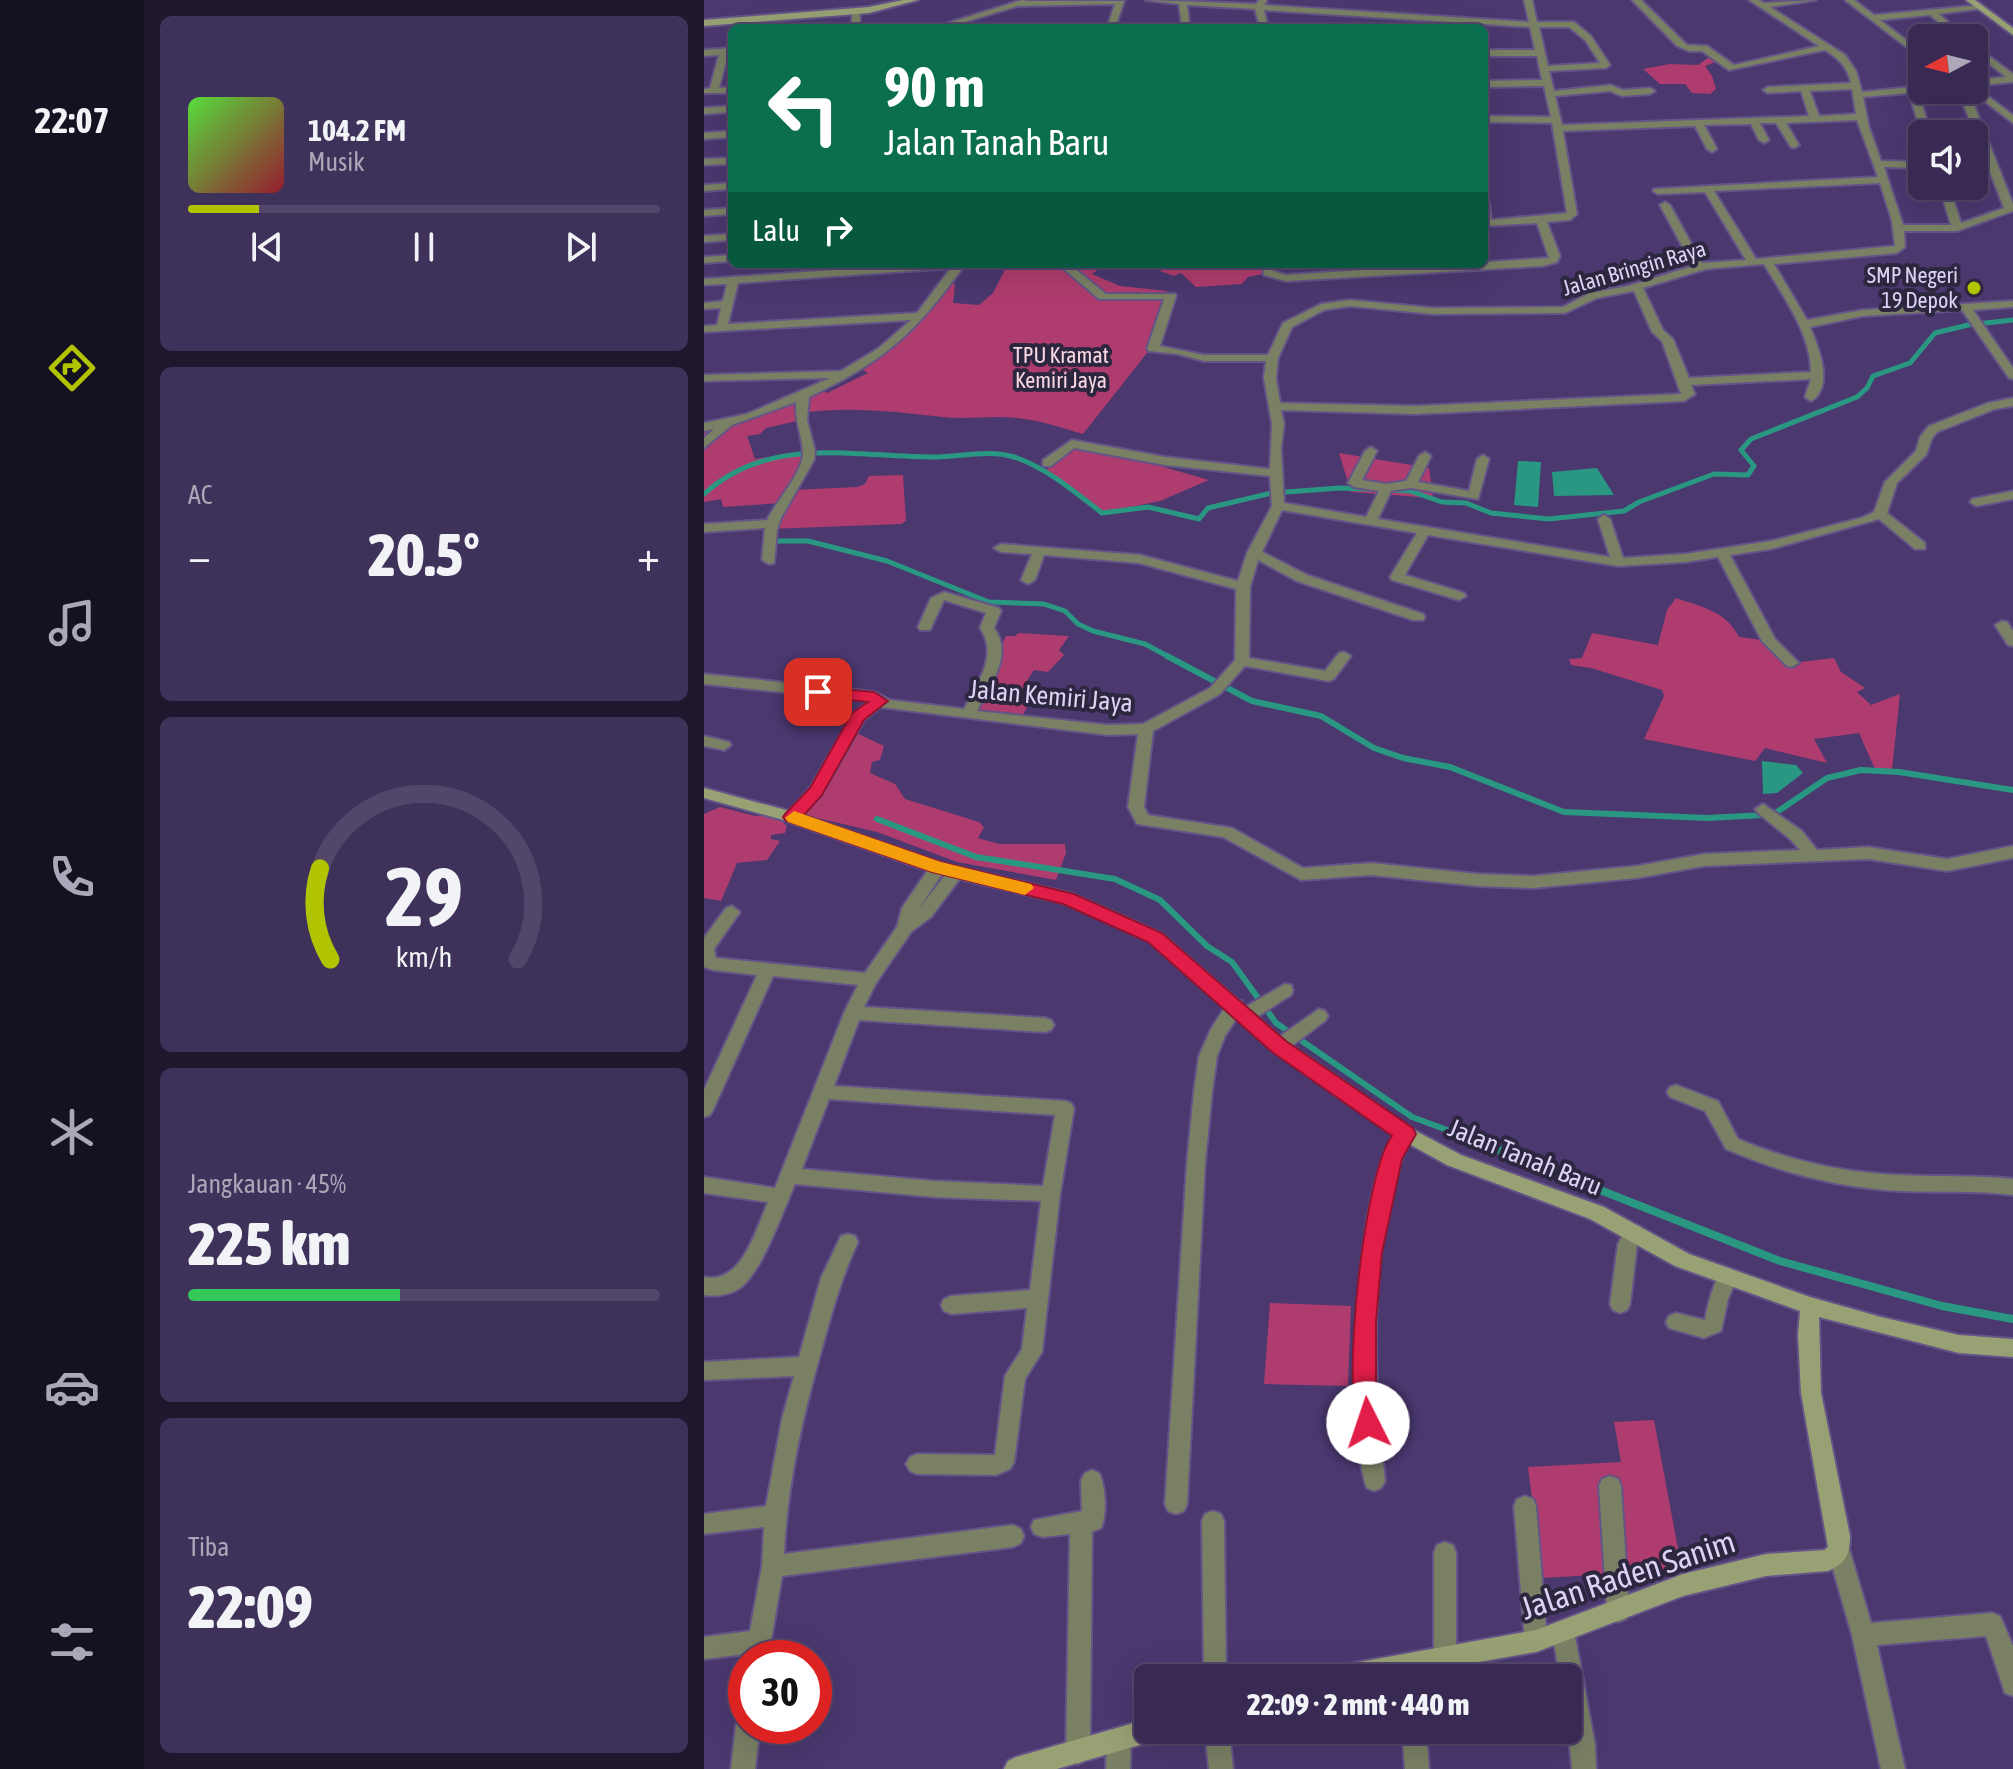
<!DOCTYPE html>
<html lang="id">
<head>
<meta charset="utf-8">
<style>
	body { margin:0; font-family:"Asap Condensed",sans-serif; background:#3f325a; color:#f1f3f6; height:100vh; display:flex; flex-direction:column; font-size:30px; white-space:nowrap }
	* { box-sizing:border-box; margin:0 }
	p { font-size:26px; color:#aba7b8 }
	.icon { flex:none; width:44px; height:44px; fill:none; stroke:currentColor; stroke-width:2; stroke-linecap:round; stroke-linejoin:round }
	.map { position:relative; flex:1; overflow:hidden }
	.details { display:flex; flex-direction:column; gap:16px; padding:16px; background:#1f172e; width:560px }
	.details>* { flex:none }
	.guide { position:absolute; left:24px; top:24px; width:760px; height:244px; border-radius:12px; box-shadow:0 8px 32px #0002,0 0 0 2px #52466a; background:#0b6e4f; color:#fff; overflow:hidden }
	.needle { width:52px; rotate:263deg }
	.controls { position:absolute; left:1204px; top:24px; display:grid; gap:16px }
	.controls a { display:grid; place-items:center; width:80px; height:80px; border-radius:12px; background:#382a53; box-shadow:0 8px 32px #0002,0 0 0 2px #52466a; font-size:40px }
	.speed { position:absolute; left:24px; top:1640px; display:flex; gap:16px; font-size:40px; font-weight:700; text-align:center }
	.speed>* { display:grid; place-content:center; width:104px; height:104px; border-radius:50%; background:#382a53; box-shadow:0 8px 32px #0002,0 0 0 2px #52466a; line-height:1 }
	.speed .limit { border:12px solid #d22; background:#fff; color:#111 }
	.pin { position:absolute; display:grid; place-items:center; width:68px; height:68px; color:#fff; margin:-34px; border-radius:16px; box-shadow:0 4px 12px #0006 }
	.me { position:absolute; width:88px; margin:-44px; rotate:356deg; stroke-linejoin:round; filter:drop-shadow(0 0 6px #0008) }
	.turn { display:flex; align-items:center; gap:28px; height:168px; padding:0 24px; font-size:36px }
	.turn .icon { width:104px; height:104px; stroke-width:2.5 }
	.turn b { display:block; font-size:56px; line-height:68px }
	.then { display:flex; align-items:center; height:76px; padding:0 24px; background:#0003; gap:16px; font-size:30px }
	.big { font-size:60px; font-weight:800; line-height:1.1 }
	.details .widget { flex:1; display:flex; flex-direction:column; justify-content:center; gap:12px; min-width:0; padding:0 28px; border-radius:12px; background:#3f325a }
	.details .dial { align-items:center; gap:0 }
	.dial svg { height:208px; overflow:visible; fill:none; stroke:#52466a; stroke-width:7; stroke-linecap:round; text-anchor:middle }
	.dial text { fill:#f1f3f6; stroke:none }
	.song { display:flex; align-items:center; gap:24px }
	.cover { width:96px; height:96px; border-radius:12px; background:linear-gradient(135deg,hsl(110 70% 55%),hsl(350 70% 35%)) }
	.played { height:8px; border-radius:4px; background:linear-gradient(90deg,#b0c500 15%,#52466a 15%) }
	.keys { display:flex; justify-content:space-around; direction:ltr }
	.heat { display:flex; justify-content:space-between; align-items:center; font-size:44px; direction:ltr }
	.charge { height:12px; border-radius:6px; background:linear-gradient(90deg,#34c759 45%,#52466a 0) }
	.trip { position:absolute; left:430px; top:1664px; width:448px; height:80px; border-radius:12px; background:#382a53; box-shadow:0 8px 32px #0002,0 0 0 2px #52466a; font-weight:800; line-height:80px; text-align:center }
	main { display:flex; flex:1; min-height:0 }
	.menu { display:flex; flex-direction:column; width:144px; justify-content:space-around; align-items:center; background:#161121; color:#aba7b8 }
	.menu .icon { width:56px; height:56px }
	.menu .active { color:#b0c500 }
	.menu b { font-size:36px; color:#f1f3f6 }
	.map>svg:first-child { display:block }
	.green { fill:#af3c6e }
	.water { fill:#2a9783 }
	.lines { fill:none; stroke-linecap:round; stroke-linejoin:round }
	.stream-far2 { stroke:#2a9783; stroke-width:5 }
	.stream-far1 { stroke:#2a9783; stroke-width:6 }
	.stream { stroke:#2a9783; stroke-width:8 }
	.street-casing { stroke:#645487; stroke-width:4 }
	.secondary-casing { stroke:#645487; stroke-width:4 }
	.street { fill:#7a8064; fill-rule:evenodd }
	.secondary { fill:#98a174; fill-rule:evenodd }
	.route { fill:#e11d48; stroke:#92132f; stroke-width:2 }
	.slow { fill:#f59e0b }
	.poi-dot { fill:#b0c500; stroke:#2d263f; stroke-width:3 }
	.labels { text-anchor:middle; stroke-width:8; stroke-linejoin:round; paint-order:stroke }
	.far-street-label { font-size:22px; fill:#dbd2f4; stroke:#2d263f }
	.far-poi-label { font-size:22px; fill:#dbd2f4; stroke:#2d263f; text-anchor:end }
	.far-park-label { font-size:22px; fill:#fad8e3; stroke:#2d263f }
	.street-label { font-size:26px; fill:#dbd2f4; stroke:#2d263f }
	.near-street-label { font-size:32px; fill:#dbd2f4; stroke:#2d263f }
</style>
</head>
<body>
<main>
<nav class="menu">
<b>22:07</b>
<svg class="icon active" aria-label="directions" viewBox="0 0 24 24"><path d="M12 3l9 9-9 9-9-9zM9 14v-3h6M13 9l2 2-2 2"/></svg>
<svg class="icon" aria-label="music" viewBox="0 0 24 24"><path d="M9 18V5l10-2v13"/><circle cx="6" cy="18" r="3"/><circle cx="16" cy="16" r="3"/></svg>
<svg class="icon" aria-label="phone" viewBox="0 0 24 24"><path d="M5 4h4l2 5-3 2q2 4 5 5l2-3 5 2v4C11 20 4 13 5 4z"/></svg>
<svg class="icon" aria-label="climate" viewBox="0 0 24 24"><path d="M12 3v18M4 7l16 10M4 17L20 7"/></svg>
<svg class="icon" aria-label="car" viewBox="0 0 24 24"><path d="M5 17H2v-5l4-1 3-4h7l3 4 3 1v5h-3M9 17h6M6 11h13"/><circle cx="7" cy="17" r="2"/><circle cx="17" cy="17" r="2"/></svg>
<svg class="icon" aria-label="filters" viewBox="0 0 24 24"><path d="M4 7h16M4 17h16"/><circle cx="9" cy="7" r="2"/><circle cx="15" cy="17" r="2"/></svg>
</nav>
<section class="details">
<div class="widget">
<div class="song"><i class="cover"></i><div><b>104.2 FM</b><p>Musik</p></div></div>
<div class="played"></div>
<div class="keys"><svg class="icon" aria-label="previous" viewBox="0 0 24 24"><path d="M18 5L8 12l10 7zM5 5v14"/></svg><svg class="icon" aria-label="pause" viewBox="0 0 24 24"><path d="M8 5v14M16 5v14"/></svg><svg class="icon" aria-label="next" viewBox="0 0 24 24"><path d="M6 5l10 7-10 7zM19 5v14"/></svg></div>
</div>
<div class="widget"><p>AC</p>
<div class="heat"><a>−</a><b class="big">20.5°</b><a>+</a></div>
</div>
<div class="widget dial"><svg viewBox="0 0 100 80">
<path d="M14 69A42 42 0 1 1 86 69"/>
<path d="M14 69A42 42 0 0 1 10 34" stroke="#b0c500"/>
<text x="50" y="56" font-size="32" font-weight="700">29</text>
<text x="50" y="72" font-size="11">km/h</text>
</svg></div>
<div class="widget"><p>Jangkauan · 45%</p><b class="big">225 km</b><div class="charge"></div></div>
<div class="widget"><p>Tiba</p><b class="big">22:09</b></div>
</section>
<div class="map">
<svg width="1309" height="1769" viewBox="0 0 1309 1769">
	<rect width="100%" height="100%" fill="#4a386f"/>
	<path class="green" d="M1007 56 1014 61 1001 66 1008 76 1012 89 1006 94 988 93 981 84H956L939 69 966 64 994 65Z
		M304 264H329L335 268 354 264H401L388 274 416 286 463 291 447 348 379 434C358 428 335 420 313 418 288 415 263 420 239 417 192 412 145 406 98 413L97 420 62 428 56 434 43 436 51 459 105 451 87 490 153 487 161 484 165 476 199 475 202 521 197 524 65 529 78 503 19 507 17 499 0 502V427L22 425 114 389 123 393 164 373 156 368 178 351 244 282 251 284 249 303 275 305 289 293Z
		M470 264H563L564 273 544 277 538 284 492 287 477 273 470 276 456 271 463 265Z
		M379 444 505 480 456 501 398 513 342 470Z
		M635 453 725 468 729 498 647 492Z
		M972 598C998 607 1022 611 1035 637L1065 641 1088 663 1130 658 1137 672 1161 688 1153 692 1167 705 1196 694 1188 770 1171 769 1155 733 1110 739 1123 763 1061 748 1051 761 940 739 960 696 958 690 887 668 867 665 865 659 878 658 888 633 954 645 963 610Z
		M314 633 365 636 355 650 360 655 344 672 330 670 319 687 332 691 316 720 265 713 302 636H311Z
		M146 730 180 746 176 760 168 762 166 773 191 784 201 799 275 822 280 827 274 838 295 844H361L362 853 352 880 253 862 173 832 92 813Z
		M16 807 51 816 71 815 83 826 81 833 67 835V839L76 841 63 860 33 863 17 901 0 898V814Z
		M566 1303 647 1306 644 1386 560 1384Z
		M950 1420 978 1570 838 1578 824 1467 917 1462 910 1422Z"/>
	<path class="water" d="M814 461 837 462 834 507 810 505Z
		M893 468 910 495 850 496 848 472Z
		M1058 761 1092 765 1099 773 1073 793 1059 794Z"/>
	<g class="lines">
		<path class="stream-far2" d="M0 494C66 434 149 457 230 457 256 457 285 449 310 457 343 468 371 492 398 513L444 507 495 519 504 508 568 493 636 488 706 491 738 502 762 503 787 513 845 519 920 511 935 502 1010 474 1044 475 1050 466 1037 450 1047 439 1153 397 1163 388 1169 376 1206 363 1231 333 1264 325 1309 320
			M67 541H104L183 561 285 602 340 604 361 611 374 624 389 631 441 644 467 658"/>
		<path class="stream-far1" d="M463 656 548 701 617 716 670 748 699 758 746 767 860 812 1004 818 1060 815 1073 812 1123 778 1157 770 1195 772 1309 790
			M173 819 272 857 411 879 456 900 503 946 528 962 572 1023 708 1117 773 1141"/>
		<path class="stream" d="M767 1139 1076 1261 1238 1306 1309 1319"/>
		<g class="street-casing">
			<path id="street" d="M318 0 324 1H420L411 28H403L411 4 314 6 241 28H228Z
				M442 0 552 4 555 0H563L560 5 825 22 820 0H828L833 22H870L887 36 906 65 902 68 845 71 850 91 907 85 919 90 946 88 951 91 946 94 918 96 906 91 851 96 858 125 1105 116 1097 91 1064 93 1059 90 1064 87 1147 83C1143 66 1135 59 1121 50L1025 70 998 51H985L973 46 928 0H937L983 45 1003 46 1030 65 1115 46 1045 0H1055L1060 3 1112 0 1066 7 1141 55 1152 71 1158 92 1218 86V90H1222L1214 92 1227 134 1218 135 1205 93 1159 97 1165 127 1177 161 1218 162V168L1180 167 1199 225H1247L1235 186H1245L1257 223 1300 208 1254 90H1264L1309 204V211L1253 231H1200L1201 247 1193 253 1070 264 1103 320 1159 310 1309 301V307L1269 310 1309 368V379L1305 378 1258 310 1159 316 1106 327C1114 346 1131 387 1107 401L1101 397 1107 379 987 385 991 394 980 401 712 414 577 410 580 424 577 448 580 503 662 517 675 491 650 487 644 483 661 451 667 447 673 451 658 480 682 484 702 481 715 456 721 452 727 456 714 482 765 491 773 459 779 455 785 459 774 499 707 488 687 491 674 519 906 557 894 519 900 515 906 519 919 558 981 554 1067 541 1157 518 1170 512 1181 482 1212 451 1216 437 1225 426 1284 403 1309 398V406L1291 409 1233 432 1228 438 1222 455 1193 483 1183 513 1221 543V549H1211L1175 519 1067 549 1026 555 1071 639 1095 663 1088 667 1083 666 1058 641 1014 557 981 562 914 566 724 535 701 575 760 593 762 596 755 600 688 580 686 577 713 533 578 510 558 552 603 575 719 614 721 617 719 620H709L593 581 554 560 546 587 545 658 621 671 635 653 640 652 647 656 630 679 625 681 541 666 516 694 449 731 440 807 444 815 528 828 599 868 667 863 774 874 829 876 933 866 1000 854 1096 850 1086 839 1054 813 1051 809 1059 804 1098 831 1113 850 1164 847 1243 859 1309 846V858L1243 871 1164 859 1000 866 933 878 829 888 774 886 667 875 597 880 519 837 433 824 424 807 434 734 404 735 176 707 160 720 117 795 93 821H83L80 817 83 813 106 788 149 714 165 701 0 684V674L170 692 186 700 260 709C273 684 295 655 276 628L282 613 240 600 226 630H216L214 627 227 598 240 592 295 608 297 611 290 628C310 654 286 686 273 711L404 725 439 724 506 688 531 660 532 589 435 563 340 555 331 580 324 584 317 580 328 554 297 552 290 548 297 544 436 555 534 581 543 553 568 506 566 476 461 465 370 448 347 466H339V460L368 440 461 457 566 469 568 424 560 378 562 361H500L474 354 445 351 443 349 460 299H395L354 264H365L402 294H471L472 296 456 346 500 355H564L579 323 617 304 646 300 729 308 859 307 886 293 924 286 989 266 956 205 961 202 966 205 998 263 1042 260 1001 192 954 194 949 191 950 189 1174 177 1153 120 1082 123 1095 145 1090 148 1087 147 1072 123H1056L1065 140 1060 143 1055 140 1047 124 1000 125 1013 149 1008 152 1003 149 991 126 859 131 873 214 866 220 843 222 856 256 853 262 839 266 582 281 560 275 558 264H568L569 271 582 275 845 258 833 223 780 226V199L785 202 787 220 863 213 848 123 780 122V116L847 117 840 86 780 87V81L838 80 833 56H780V50H831L826 27 560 10 564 28H556L551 9 483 5 486 28H478L475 4ZM835 27H865L881 40 896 63 844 66ZM1148 89 1152 114 1115 116 1106 91ZM1176 183 1188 221 1191 246 1052 259 1010 191ZM1060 264C1079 296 1107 334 1107 372L985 378 969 339 959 330 939 288 1002 269ZM930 291 948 332 958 341 977 394 712 406 576 403 572 378 574 358 588 327 620 310 646 306 729 314 861 313 893 298Z
				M1141 0H1150L1170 15 1277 5 1281 8 1235 14 1262 38H1253L1226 15 1176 20 1218 52V59Z
				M152 8 156 11V28H148V11Z
				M1270 45 1309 74V82L1270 86V80L1302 77 1270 52Z
				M28 48V54H24L15 88 28 87V93H0V89L6 88 15 55 0 56V50Z
				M1270 86 1309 115V123L1267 91 1270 90Z
				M28 106V112L0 114V108Z
				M28 131V137L0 139V133Z
				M28 158V164L0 165V159Z
				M28 183V189L0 191V185Z
				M28 208V214L0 216V210Z
				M28 234V240L0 242V236Z
				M28 255V261L0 263V257Z
				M216 264H267L259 267C211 334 179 362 105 397L103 420 111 451 110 460 77 518 73 530 70 563 65 564 58 560 61 528 0 532V524L63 520C72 502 99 472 99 453 98 435 91 423 92 402L28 425 0 448V438L10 429 0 431V423L43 414 126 378 0 381V375L137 371 175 348 207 320 0 332V326L13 325 17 308 0 309V303L19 301 23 284 0 285V279ZM247 268 213 313 24 324 34 283Z
				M1309 491V499L1272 506 1266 502 1268 499Z
				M1298 621 1303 622 1309 631V646L1304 645 1291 625Z
				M0 736 25 742 27 745 20 750 0 746Z
				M234 862 242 868 214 910 246 869 252 867 260 873 227 917 207 932 172 983 160 1007 341 1018 347 1020 350 1025 347 1030 341 1032 155 1020 130 1086 361 1101 367 1103 370 1108 356 1194 338 1352 321 1379 310 1462 306 1469 292 1475 213 1474 206 1471 202 1464 206 1457 213 1454 291 1455 301 1376 318 1349 323 1308 247 1314 240 1311 237 1305 240 1299 247 1296 326 1290 337 1201 230 1197 91 1184C79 1211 58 1272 36 1288 26 1295 11 1297 0 1295V1277C38 1285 52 1229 64 1202L0 1193V1177L71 1188 140 1013 154 985 69 976 9 1110 6 1115 0 1117V1090L53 975 9 970 0 967V938L22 908 28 906 36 912 10 949 12 958 161 973 193 927 198 908 228 864ZM125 1099 351 1115 339 1186 230 1181 98 1169Z
				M581 984 587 985 589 990 587 995 548 1020 542 1022 534 1016 521 1036 513 1056 508 1092 501 1163 483 1504 480 1511 472 1514 464 1511 461 1504 483 1163 490 1092 495 1056 507 1029 525 1001H537L540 1006 538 1009Z
				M615 1009 621 1011 624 1016 621 1021 581 1051H569L566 1046 569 1041Z
				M972 1085 1014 1101 1034 1139C1086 1161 1141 1173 1197 1175 1235 1177 1272 1175 1309 1179V1195C1272 1190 1234 1193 1197 1191 1136 1188 1077 1173 1022 1149L1001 1111 966 1097 963 1092 966 1087Z
				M702 1127 708 1129 711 1134C707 1141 702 1148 699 1155 693 1171 690 1187 686 1203 665 1295 671 1388 681 1481L677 1488 670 1491 663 1488C642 1440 649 1145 702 1127Z
				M930 1225 937 1227 940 1233 933 1245 926 1304 923 1310 916 1313 909 1310 906 1304 914 1244 923 1227Z
				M144 1234 151 1236 154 1242C136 1280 126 1319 115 1359 97 1423 83 1487 80 1554L309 1525 317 1529 320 1536 317 1543 309 1547 78 1576 64 1658 42 1659V1654L0 1659V1637L46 1631 58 1566 60 1527 0 1534V1514L62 1506 78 1419 90 1376 0 1380V1362L95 1357 117 1278 137 1236Z
				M1023 1269 1030 1271 1033 1277 1024 1299 1017 1331 1000 1338 965 1328 962 1322 965 1316 972 1313 1001 1320C1004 1302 1009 1287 1016 1271Z
				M388 1470 395 1473C402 1487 403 1514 397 1528L388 1532 386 1752 382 1760 374 1764 366 1760 362 1752 366 1534 338 1537 330 1534 327 1527 330 1520 378 1511 377 1480 381 1473Z
				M906 1476 914 1479 917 1486 925 1611 922 1619 914 1622 906 1619 903 1611 895 1486 898 1479Z
				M821 1496 829 1499 832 1506 843 1641 840 1649 832 1652 824 1649 821 1641 810 1506 813 1499Z
				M509 1511 517 1514 520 1521 522 1678H500L498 1521 501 1514Z
				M1135 1541 1143 1544 1146 1552 1167 1623 1288 1613 1296 1616 1309 1646V1696L1301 1693 1282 1636 1173 1645 1201 1769H1177L1148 1635 1124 1552 1127 1544Z
				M741 1542 749 1545 752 1553V1656L749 1664 741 1667 733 1664 730 1656V1553L733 1545Z
				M859 1620 867 1623 870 1631 891 1745 892 1769H868L864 1726V1678H856L848 1631 851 1623Z
				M42 1715V1726H56L51 1769H27L32 1726 36 1718Z
				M415 1728 423 1732 427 1740 426 1769H402L403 1740 407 1732Z
				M501 1730H525L529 1769H505Z
				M698 1730H722L725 1769H701Z"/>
		</g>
		<g class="secondary-casing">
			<path id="secondary" d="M199 0H214L165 13 0 26V20L165 7Z
				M1262 0H1271L1309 28V35Z
				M0 788 93 813 237 863 369 894 457 933 581 1041 708 1129 757 1155 900 1207 985 1254 1106 1297 1177 1317 1255 1335 1309 1339V1357L1255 1353 1115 1317 1117 1393 1146 1536C1146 1555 1142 1563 1124 1571L1062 1576 979 1596 832 1652 683 1678H617L620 1670 628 1667 832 1630 979 1574 1062 1554 1120 1550 1124 1547 1097 1393 1094 1335 1096 1311 971 1266 886 1219 743 1165 696 1139 569 1051 445 941 359 903 234 874 83 821 0 798Z
				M444 1719V1730H458L454 1738 446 1742 353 1769H300L304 1761 312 1757Z"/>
		</g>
		<use href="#street" class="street"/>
		<use href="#secondary" class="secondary"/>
	</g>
	<path class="route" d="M114 687 170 692 184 701 160 720 118 795 100 815 237 862 370 894 458 933 582 1041 709 1128 712 1134 698 1159 678 1253 672 1322V1395L675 1423 672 1431 664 1434 655 1431C637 1389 660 1171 688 1136L568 1052 444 942 359 904 228 872 82 821 79 817 82 813 106 788 148 713 164 702 108 696 106 692Z"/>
	<path class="slow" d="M90 811 237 862 327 884 330 888 321 895 228 872 84 822 81 818Z"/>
	<circle class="poi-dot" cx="1270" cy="288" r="8"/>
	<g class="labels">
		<g class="far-street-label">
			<text transform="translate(930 268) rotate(-16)" y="8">Jalan Bringin Raya</text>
		</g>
		<g class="far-poi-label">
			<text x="1254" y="283">SMP Negeri<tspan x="1254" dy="25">19 Depok</tspan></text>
		</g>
		<g class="far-park-label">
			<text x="357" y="363">TPU Kramat<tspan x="357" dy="25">Kemiri Jaya</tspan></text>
		</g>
		<g class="street-label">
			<text transform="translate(347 696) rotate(5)" y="9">Jalan Kemiri Jaya</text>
			<text transform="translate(821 1157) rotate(22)" y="9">Jalan Tanah Baru</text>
		</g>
		<g class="near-street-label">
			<text transform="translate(924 1575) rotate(-18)" y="11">Jalan Raden Sanim</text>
		</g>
	</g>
</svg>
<div class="controls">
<a><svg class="needle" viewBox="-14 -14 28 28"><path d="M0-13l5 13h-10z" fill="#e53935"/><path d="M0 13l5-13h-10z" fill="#aba7b8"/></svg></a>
<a><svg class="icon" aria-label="sound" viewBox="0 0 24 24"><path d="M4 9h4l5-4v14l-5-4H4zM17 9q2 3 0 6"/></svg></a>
</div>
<div class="speed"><div class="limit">30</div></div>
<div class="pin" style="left:114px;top:692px;background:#d93025"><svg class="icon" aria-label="arrive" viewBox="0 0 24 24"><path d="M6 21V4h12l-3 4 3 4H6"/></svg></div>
<svg class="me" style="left:664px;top:1423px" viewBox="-20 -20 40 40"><circle r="19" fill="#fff"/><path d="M0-13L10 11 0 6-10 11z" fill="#e11d48"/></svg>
<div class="trip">22:09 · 2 mnt · 440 m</div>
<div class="guide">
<div class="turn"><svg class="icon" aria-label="left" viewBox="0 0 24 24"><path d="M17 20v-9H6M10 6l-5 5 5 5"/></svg><div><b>90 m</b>Jalan Tanah Baru</div></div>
<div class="then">Lalu<svg class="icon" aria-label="right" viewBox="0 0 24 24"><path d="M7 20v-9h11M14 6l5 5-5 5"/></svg></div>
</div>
</div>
</main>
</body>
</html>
